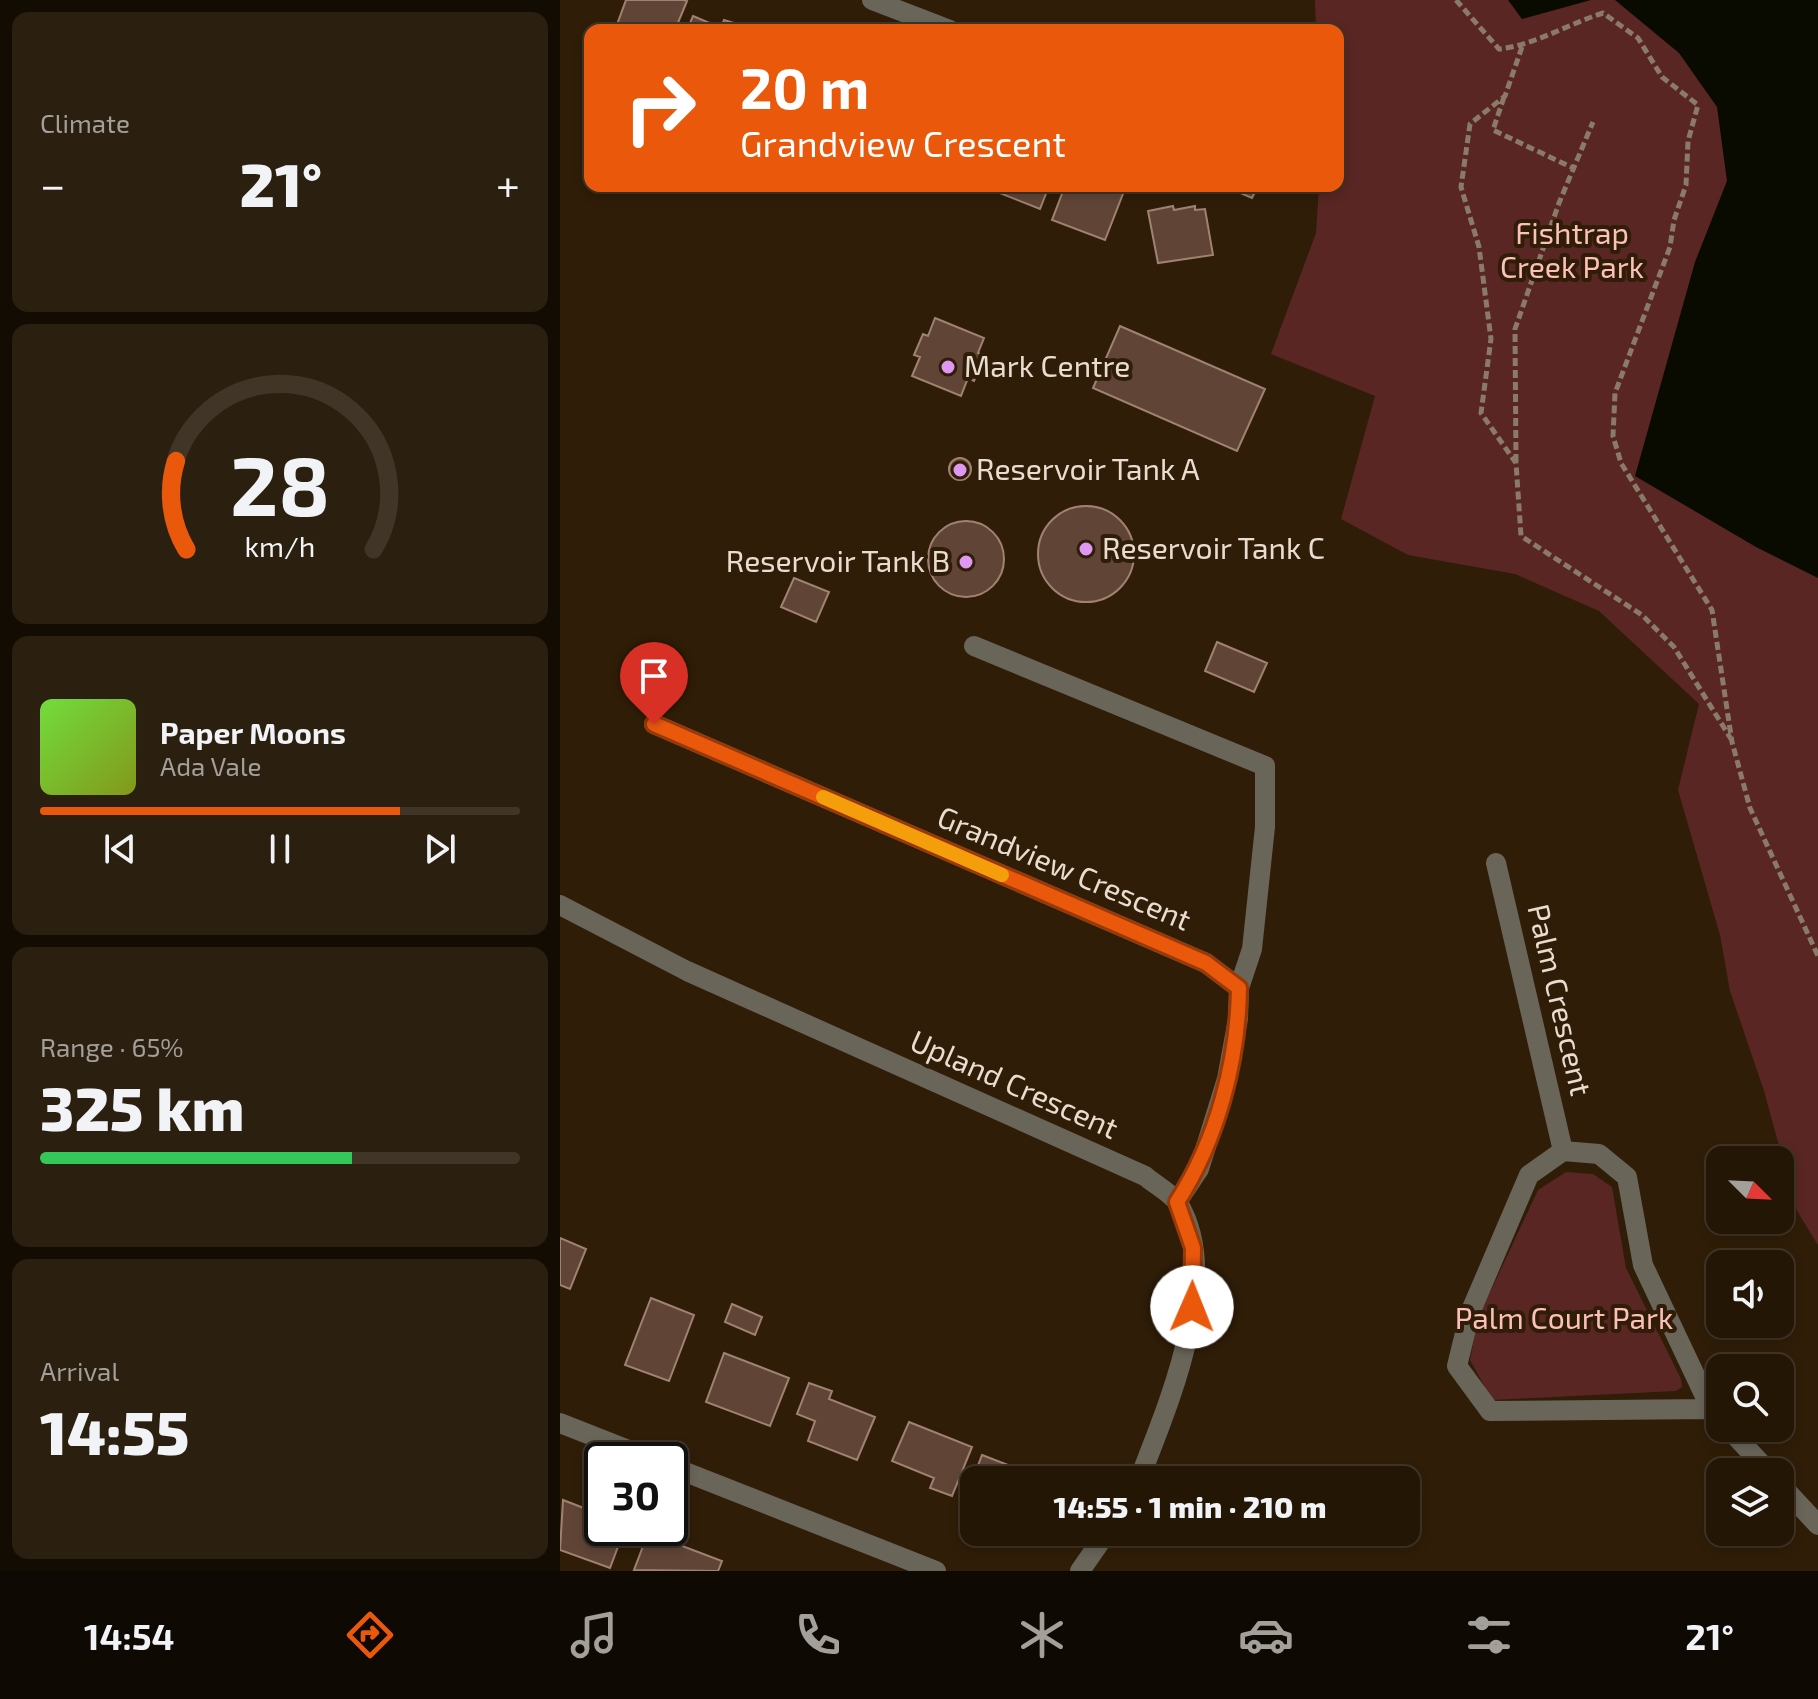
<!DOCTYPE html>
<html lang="en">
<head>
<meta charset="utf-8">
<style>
	body { margin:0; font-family:"Exo 2",sans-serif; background:#2b1f0f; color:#f1f3f6; height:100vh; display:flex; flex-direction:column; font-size:30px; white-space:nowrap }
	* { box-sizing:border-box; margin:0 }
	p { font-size:26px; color:#a39f9a }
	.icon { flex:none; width:44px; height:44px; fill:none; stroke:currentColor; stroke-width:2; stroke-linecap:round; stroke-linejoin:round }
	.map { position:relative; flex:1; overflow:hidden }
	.drawer { display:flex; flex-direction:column; gap:12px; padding:12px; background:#130c03; width:560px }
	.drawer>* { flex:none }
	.top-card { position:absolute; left:24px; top:24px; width:760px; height:168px; border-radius:16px; box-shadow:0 4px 12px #0003,0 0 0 2px #403527; background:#ea580c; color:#fff; overflow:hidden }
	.needle { width:52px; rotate:114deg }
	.tools { position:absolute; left:1146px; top:1146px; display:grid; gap:16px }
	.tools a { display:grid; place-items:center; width:88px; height:88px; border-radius:16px; background:#231605; box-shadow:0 4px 12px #0003,0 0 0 2px #403527; font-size:40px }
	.speed { position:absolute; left:24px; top:1442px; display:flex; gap:16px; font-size:40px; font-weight:700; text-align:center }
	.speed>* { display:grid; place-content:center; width:104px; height:104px; border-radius:50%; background:#231605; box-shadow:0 4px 12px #0003,0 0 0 2px #403527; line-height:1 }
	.speed .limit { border:4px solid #111; border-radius:12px; background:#fff; color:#111 }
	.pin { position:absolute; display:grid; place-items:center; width:68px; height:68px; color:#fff; margin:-82px -34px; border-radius:50% 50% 50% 0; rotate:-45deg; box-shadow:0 0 8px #0007 }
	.pin .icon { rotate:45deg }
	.me { position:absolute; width:88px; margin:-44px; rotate:1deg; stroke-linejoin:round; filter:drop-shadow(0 0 6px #0008) }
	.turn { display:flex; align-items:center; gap:28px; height:168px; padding:0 24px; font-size:36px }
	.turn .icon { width:104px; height:104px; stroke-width:2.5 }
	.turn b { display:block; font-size:56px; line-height:68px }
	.big { font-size:60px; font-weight:800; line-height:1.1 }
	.drawer .tile { flex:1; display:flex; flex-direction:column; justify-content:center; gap:12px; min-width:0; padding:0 28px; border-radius:16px; background:#2b1f0f }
	.drawer .dial { align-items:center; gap:0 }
	.dial svg { height:208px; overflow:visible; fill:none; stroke:#403527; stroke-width:7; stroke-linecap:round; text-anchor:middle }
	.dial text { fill:#f1f3f6; stroke:none }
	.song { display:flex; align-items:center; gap:24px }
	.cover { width:96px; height:96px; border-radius:12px; background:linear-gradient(135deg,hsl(100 70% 55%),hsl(70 70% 35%)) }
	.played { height:8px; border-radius:4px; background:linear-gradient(90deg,#ea580c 75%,#403527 75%) }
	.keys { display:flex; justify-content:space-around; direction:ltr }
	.heat { display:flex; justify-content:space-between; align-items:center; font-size:44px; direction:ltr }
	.charge { height:12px; border-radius:6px; background:linear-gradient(90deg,#34c759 65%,#403527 0) }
	.trip { position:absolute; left:400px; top:1466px; width:460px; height:80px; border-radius:16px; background:#231605; box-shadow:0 4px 12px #0003,0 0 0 2px #403527; font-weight:800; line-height:80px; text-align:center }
	.dock { display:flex; height:128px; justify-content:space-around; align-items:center; background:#0e0902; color:#a39f9a }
	.dock .icon { width:56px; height:56px }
	.dock .on { color:#ea580c }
	.dock b { font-size:36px; color:#f1f3f6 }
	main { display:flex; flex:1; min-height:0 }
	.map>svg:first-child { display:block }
	.green { fill:#592623 }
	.water { fill:#0a0b00 }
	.building { fill:#604537; stroke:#a08273; stroke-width:2 }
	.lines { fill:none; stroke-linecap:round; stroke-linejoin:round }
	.path { stroke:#8a7b69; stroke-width:5; stroke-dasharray:8 4; stroke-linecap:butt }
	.minor { stroke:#696559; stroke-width:20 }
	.route-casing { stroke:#983908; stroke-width:20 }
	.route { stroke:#ea580c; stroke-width:14 }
	.slow { stroke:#f59e0b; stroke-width:14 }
	.poi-dot { fill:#de98f2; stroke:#2f1d07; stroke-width:3 }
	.labels { text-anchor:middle; stroke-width:8; stroke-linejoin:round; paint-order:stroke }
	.park-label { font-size:30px; fill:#fcbfb9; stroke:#2f1d07 }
	.poi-label { font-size:30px; fill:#e9ddd0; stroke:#2f1d07; text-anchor:start }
	.street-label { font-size:30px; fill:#e9ddd0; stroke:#2f1d07 }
</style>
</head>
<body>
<main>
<section class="drawer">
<div class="tile"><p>Climate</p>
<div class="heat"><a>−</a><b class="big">21°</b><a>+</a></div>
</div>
<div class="tile dial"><svg viewBox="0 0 100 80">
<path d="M14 69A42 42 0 1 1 86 69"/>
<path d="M14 69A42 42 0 0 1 10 35" stroke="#ea580c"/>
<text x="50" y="56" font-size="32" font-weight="700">28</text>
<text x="50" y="72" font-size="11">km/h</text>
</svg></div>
<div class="tile">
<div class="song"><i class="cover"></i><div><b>Paper Moons</b><p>Ada Vale</p></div></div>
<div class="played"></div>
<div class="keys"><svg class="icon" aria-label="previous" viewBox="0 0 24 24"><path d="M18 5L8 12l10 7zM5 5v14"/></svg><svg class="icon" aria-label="pause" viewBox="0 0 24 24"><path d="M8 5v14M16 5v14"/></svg><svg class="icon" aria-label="next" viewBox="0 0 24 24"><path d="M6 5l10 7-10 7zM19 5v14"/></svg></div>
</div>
<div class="tile"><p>Range · 65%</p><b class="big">325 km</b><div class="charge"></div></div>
<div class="tile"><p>Arrival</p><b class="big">14:55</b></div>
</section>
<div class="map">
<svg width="1258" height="1571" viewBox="0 0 1258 1571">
	<rect width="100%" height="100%" fill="#2f1d07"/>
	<path class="green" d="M755 0H1258V1245L1237 1211 1204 1091 1170 991 1160 935 1118 790 1139 704 1039 611 955 574 848 555 781 519 815 396 711 354 756 233 759 186H778V30H756Z
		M1006 1172 1033 1174 1052 1187 1066 1268 1121 1379 1122 1387 1116 1391 932 1400 910 1360 918 1318 978 1190Z"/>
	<path class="water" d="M948 0H1031L962 19Z
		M1055 0H1258V578L1196 547 1075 476 1135 262 1167 181 1157 107 1119 53Z"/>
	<path class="building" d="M66 0H124L127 1 115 30H55Z
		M133 16 161 28 164 20 197 30H127Z
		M422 186H489L480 209Z
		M505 186H566L545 240 492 220Z
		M664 186H698L692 198Z
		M613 206 614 210 635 206V210L645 209 653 255 598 263 588 211Z
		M375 318 424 338 418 353 425 356 414 381 408 378 401 396 352 376 360 357 354 355 363 334 368 336Z
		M560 326 705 389 677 451 533 388Z
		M389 469a11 11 0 1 1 22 0a11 11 0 1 1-22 0Z
		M478 554a48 48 0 1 1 96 0a48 48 0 1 1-96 0Z
		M368 559a38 38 0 1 1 76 0a38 38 0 1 1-76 0Z
		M234 578 269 592 256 622 221 607Z
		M657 642 707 663 694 692 645 671Z
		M0 1238 26 1249 10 1289 0 1285Z
		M91 1298 134 1315 109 1381 65 1365Z
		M172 1304 202 1317 195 1335 165 1322Z
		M164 1353 229 1378 210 1426 146 1402Z
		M249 1383 272 1391 269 1399 315 1417 297 1460 248 1441 255 1421 237 1414Z
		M349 1422 412 1447 392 1496 370 1488 374 1478 332 1461Z
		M422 1455 487 1480H414V1491L409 1489Z
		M3 1500 42 1515V1528H65L50 1568 0 1550Z
		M88 1533 162 1561 158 1571 74 1570Z"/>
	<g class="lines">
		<path class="path" d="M896 0 939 49C975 45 1008 24 1043 13L1078 38 1102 77 1138 105 1128 141 1126 185 1114 220 1110 247 1055 393 1053 436 1061 463 1152 610 1172 742 1190 808 1258 956
			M962 47 945 96 910 124 901 187 919 247 931 339 921 413 956 463 961 536 1082 615 1114 647 1171 739
			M944 97 933 130 1013 168
			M956 462 955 329 999 203 1033 122"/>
		<path class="minor" d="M312 0 390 30
			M414 646 705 766V827L692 949 679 988 678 1019 667 1079 639 1169 617 1202
			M94 724 646 963 679 988
			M936 863 1003 1151
			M0 905 127 971 585 1176C594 1184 611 1193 618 1203 664 1278 607 1407 579 1480
			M1151 1409 930 1411 897 1366 910 1313 969 1175 1003 1151 1039 1154 1067 1177 1083 1265 1151 1409 1160 1419
			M0 1423 94 1460
			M1168 1428 1209 1472
			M110 1466 376 1571
			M1220 1484 1258 1525
			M520 1571 547 1532"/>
	</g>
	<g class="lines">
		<g class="route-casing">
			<path id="route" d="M94 724 646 963 679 988C678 1061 657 1140 617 1202L633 1248 632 1307"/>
		</g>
		<use href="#route" class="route"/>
		<path class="slow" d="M263 797 442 875"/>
	</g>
	<g class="poi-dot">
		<circle cx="388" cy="367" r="8"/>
		<circle cx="400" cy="470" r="8"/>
		<circle cx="526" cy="549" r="8"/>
		<circle cx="406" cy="562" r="8"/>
	</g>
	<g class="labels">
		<g class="park-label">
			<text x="1012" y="244">Fishtrap<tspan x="1012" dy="34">Creek Park</tspan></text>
			<text x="1004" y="1329">Palm Court Park</text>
		</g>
		<g class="poi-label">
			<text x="404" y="377">Mark Centre</text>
			<text x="416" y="480">Reservoir Tank A</text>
			<text x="542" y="559">Reservoir Tank C</text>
			<text x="390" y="572" text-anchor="end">Reservoir Tank B</text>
		</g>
		<g class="street-label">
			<text transform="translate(504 869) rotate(23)" y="10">Grandview Crescent</text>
			<text transform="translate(999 1000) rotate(77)" y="10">Palm Crescent</text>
			<text transform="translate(454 1085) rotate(24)" y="10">Upland Crescent</text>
		</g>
	</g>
</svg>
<div class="tools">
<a><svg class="needle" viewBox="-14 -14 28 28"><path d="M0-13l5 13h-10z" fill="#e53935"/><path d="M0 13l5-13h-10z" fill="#a39f9a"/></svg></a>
<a><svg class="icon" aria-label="sound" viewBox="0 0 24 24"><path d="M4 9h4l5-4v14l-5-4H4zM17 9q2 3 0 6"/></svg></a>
<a><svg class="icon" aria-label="search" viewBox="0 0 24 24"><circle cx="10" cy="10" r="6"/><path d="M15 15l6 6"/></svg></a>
<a><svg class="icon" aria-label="layers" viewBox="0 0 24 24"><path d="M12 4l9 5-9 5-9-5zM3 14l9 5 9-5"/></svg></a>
</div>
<div class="speed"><div class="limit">30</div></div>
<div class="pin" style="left:94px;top:724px;background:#d93025"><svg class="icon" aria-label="arrive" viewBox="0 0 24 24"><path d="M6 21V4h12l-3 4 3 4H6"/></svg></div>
<svg class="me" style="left:632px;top:1307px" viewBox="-20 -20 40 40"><circle r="19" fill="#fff"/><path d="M0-13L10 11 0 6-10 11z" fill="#ea580c"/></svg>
<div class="trip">14:55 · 1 min · 210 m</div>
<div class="top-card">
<div class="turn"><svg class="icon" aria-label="right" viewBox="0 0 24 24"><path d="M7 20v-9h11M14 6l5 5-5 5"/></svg><div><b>20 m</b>Grandview Crescent</div></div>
</div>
</div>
</main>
<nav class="dock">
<b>14:54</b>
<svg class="icon on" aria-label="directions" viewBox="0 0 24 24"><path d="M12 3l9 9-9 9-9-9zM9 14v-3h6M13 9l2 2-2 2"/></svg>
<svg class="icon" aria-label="music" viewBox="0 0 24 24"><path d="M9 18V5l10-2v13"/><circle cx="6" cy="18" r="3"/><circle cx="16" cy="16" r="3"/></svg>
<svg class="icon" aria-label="phone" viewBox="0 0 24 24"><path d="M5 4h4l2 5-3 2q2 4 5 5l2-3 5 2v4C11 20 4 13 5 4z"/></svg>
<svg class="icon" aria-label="climate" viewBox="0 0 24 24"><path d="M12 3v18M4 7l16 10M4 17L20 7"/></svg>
<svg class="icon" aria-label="car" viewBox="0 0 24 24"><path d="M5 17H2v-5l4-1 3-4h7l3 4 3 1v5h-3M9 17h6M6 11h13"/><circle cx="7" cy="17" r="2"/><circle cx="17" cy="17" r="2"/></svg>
<svg class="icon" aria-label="filters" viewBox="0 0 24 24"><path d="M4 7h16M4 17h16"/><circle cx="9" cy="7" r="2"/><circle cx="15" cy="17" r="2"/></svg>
<b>21°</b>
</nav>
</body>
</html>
